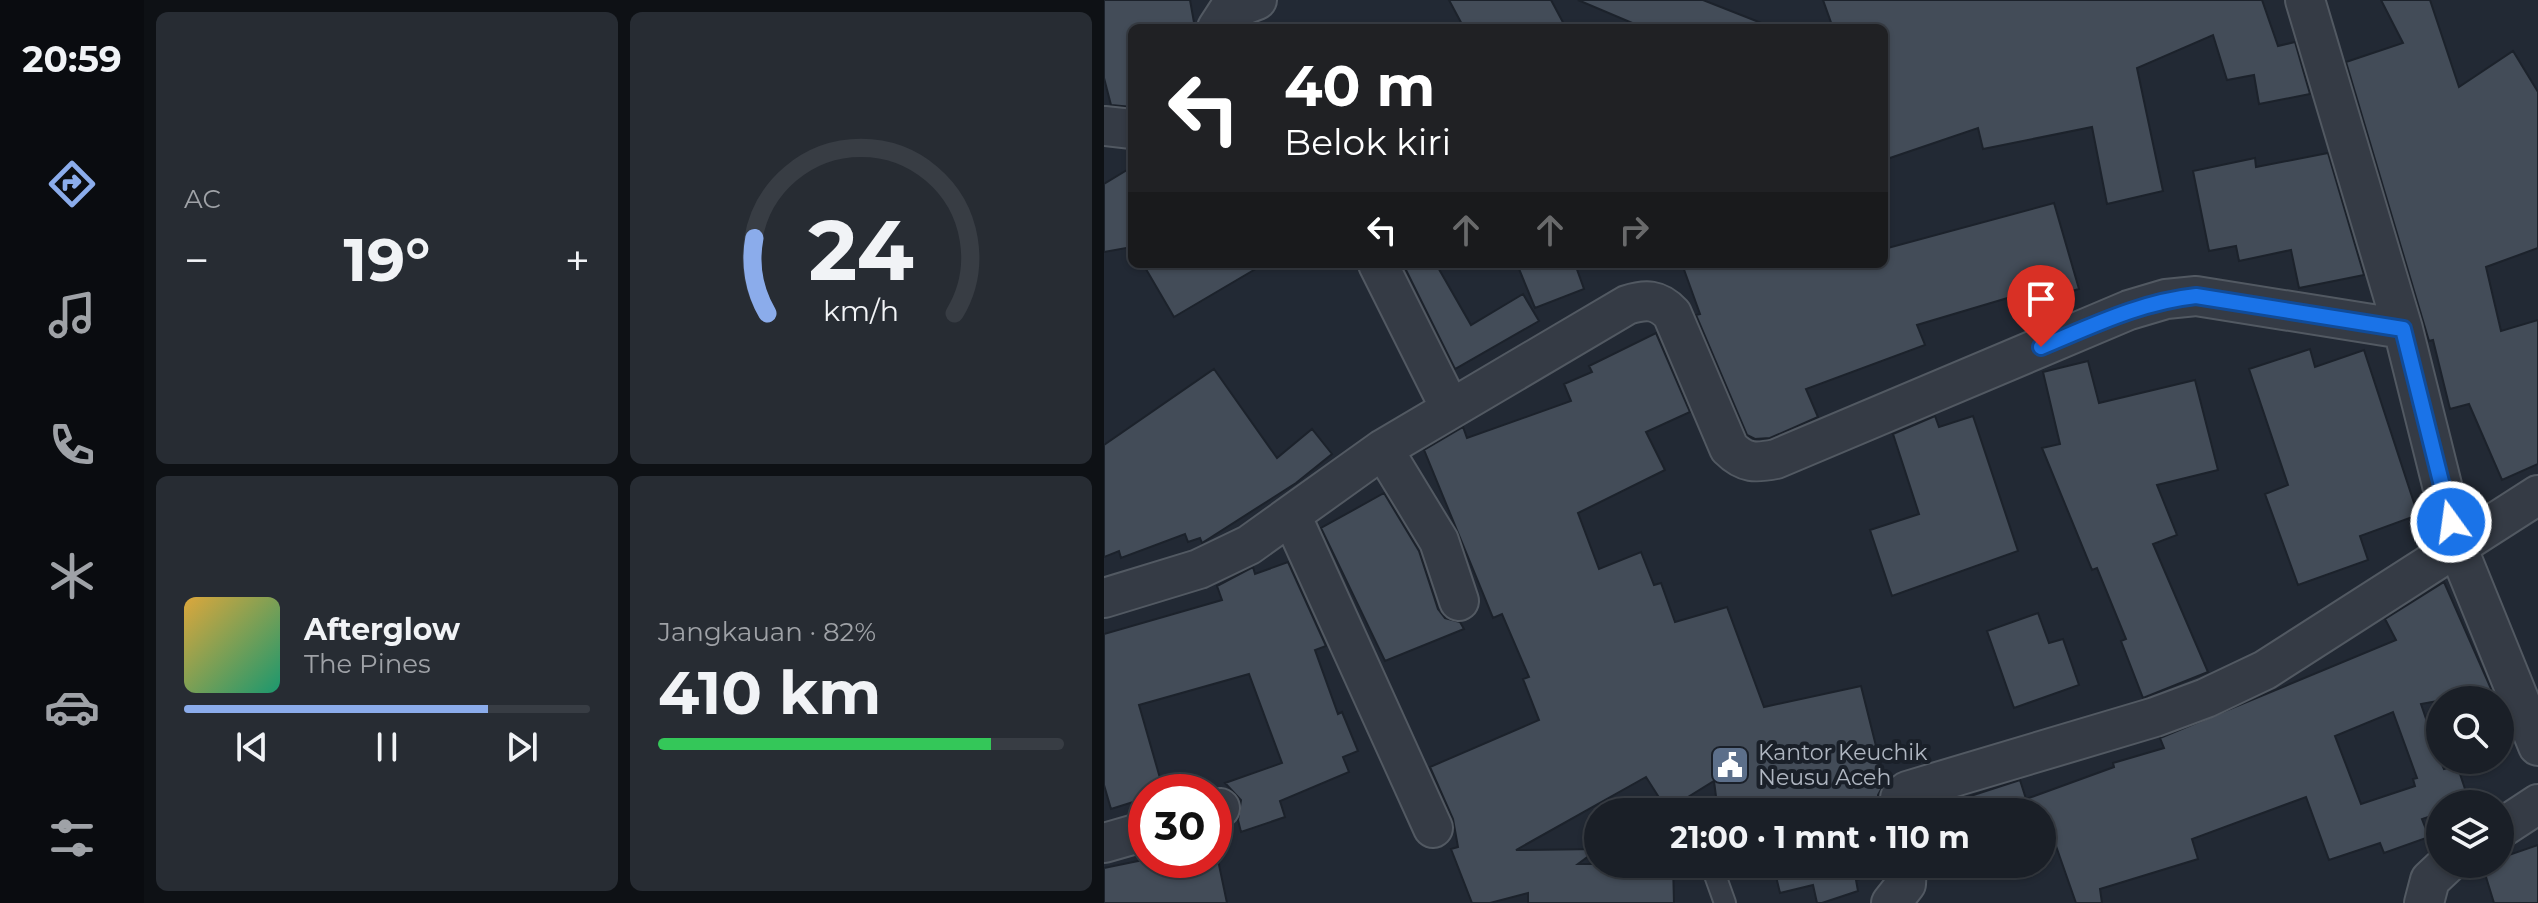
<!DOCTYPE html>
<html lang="id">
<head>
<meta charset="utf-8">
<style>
	body { margin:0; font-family:Montserrat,sans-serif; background:#272c33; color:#f1f3f6; height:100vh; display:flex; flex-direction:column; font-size:30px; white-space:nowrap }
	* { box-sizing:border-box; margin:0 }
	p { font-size:26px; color:#9fa2a7 }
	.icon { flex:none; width:44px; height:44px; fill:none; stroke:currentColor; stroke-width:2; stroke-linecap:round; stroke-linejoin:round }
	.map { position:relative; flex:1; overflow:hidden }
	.panel { display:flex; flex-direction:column; gap:12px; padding:12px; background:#0e1115; width:960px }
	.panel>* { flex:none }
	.top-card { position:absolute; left:24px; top:24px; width:760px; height:244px; border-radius:12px; box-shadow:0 2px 6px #0004,0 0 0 2px #383d44; background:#202124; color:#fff; overflow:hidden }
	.fabs { position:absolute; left:1322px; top:686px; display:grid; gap:16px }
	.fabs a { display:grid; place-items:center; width:88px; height:88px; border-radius:50%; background:#1a1f27; box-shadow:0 2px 6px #0004,0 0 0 2px #383d44; font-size:40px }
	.speed { position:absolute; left:24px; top:774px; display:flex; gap:16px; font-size:40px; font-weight:700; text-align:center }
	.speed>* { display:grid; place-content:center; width:104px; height:104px; border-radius:50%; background:#1a1f27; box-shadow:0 2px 6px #0004,0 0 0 2px #383d44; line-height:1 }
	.speed .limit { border:12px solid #d22; background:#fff; color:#111 }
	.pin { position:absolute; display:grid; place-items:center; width:68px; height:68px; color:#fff; margin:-82px -34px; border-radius:50% 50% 50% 0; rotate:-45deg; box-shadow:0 0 8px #0007 }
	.pin .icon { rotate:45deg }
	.me { position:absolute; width:88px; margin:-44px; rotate:346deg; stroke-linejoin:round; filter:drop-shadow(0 0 6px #0008) }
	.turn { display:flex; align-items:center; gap:28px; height:168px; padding:0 24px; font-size:36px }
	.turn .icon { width:104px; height:104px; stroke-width:2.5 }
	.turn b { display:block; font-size:56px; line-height:68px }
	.lanes { display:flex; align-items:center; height:76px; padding:0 24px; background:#0003; justify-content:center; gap:40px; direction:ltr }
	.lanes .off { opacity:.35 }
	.big { font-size:60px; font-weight:700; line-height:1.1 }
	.panel .tile { flex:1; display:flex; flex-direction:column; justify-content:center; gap:12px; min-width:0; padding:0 28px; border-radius:12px; background:#272c33 }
	.panel .dial { align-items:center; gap:0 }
	.dial svg { height:208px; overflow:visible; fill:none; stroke:#383d44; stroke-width:7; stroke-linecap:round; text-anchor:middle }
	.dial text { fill:#f1f3f6; stroke:none }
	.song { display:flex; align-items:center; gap:24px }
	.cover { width:96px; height:96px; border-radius:12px; background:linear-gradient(135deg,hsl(40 70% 55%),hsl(160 70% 35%)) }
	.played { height:8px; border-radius:4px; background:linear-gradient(90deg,#8baceb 75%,#383d44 75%) }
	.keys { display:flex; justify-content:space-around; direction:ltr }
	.heat { display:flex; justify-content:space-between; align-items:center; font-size:44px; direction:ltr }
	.charge { height:12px; border-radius:6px; background:linear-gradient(90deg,#34c759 82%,#383d44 0) }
	.panel .tiles { flex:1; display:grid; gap:12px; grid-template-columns:repeat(2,1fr) }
	.trip { position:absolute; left:480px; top:798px; width:472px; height:80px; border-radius:40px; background:#1a1f27; box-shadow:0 2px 6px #0004,0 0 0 2px #383d44; font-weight:700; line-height:80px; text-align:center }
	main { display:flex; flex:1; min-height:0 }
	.tab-bar { display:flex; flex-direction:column; width:144px; justify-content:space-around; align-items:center; background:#0a0c10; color:#9fa2a7 }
	.tab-bar .icon { width:56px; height:56px }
	.tab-bar .active { color:#8baceb }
	.tab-bar b { font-size:36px; color:#f1f3f6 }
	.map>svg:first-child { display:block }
	.building { fill:#434c58; stroke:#1c222b; stroke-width:2; fill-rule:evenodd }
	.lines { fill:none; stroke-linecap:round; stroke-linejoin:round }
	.lane-casing { stroke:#525962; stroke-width:24 }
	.street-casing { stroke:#525962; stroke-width:42 }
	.lane { stroke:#353b45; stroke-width:20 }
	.street { stroke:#353b45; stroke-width:38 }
	.route-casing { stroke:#114b97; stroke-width:20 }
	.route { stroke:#1a73e8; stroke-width:14 }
	.labels { text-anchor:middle; stroke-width:8; stroke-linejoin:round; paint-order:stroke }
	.poi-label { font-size:22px; fill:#afb6c1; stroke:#1a2029; text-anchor:start }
</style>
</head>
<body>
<main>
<nav class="tab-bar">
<b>20:59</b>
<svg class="icon active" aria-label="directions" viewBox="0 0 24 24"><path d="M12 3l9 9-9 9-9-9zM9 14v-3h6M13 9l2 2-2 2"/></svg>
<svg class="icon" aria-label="music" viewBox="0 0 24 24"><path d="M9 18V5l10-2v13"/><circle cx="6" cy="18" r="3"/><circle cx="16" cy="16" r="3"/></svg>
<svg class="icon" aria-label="phone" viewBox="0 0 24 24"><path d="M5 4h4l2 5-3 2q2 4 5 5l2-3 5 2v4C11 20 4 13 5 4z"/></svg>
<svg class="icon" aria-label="climate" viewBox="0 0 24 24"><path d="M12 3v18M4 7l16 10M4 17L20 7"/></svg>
<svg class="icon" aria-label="car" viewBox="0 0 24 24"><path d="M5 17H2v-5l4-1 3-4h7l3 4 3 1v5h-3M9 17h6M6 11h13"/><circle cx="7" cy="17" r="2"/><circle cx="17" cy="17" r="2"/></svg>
<svg class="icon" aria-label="filters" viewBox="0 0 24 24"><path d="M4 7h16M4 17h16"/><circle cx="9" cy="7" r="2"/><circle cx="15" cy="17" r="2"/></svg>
</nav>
<section class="panel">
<div class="tiles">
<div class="tile"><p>AC</p>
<div class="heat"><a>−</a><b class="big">19°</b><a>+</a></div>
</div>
<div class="tile dial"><svg viewBox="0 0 100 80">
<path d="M14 69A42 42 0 1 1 86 69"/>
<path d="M14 69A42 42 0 0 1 9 40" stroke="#8baceb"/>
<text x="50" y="56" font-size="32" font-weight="700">24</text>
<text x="50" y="72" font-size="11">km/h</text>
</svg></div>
<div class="tile">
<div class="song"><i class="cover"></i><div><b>Afterglow</b><p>The Pines</p></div></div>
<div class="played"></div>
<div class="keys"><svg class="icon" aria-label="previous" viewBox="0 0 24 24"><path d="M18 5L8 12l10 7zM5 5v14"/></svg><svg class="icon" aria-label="pause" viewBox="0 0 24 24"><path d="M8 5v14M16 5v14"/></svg><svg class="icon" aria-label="next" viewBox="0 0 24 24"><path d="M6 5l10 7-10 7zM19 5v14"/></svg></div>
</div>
<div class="tile"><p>Jangkauan · 82%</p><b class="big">410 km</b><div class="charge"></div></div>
</div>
</section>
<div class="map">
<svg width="1434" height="903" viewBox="0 0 1434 903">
	<rect width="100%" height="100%" fill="#222934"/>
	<path class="building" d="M0 0H86L91 28H28V107L7 105 0 78Z
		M345 0H447L462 28H360Z
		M474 0H599L665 26 540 28Z
		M719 0H1158L1174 46 1191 42 1206 94 1155 104 1150 75 1123 80 1109 35 1033 68 1059 191 1003 204 988 127 879 149 874 128 780 160V28H729Z
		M1277 0H1326L1355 87 1409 51 1434 92V248L1382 267 1397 331 1434 320V464L1398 480 1365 404 1346 409 1329 340 1325 341 1242 62 1299 43Z
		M1224 153 1260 275 1195 288 1187 250 1135 261 1132 246 1105 251 1089 171 1151 158 1152 167Z
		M28 167V247L0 252V184Z
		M950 203 975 289 920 304 917 294 813 325 821 345 702 389 714 417 666 438 651 439 643 435 592 315 596 314 578 264H780V249Z
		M39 264H160L70 317Z
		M299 264H332L367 325 419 294 435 321 351 369Z
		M413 264H471L480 289 431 308Z
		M552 333 586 412 542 432 561 470 474 513 495 569 537 552 550 585 557 583 571 622 623 607 660 707 757 686 781 782 774 795 773 812H614L610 781 563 810 542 777 412 850 494 849 474 864H569L570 903H424V893L386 903H368L347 849 354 847 349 819 326 767 435 720 419 679 425 677 398 614 389 618 320 450 359 427 363 438 467 401 460 384 488 372 485 366Z
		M1206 349 1211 367 1260 350 1314 515 1256 536 1264 560 1194 585 1161 494 1184 485 1145 369Z
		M984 361 995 403 1091 380 1114 470 1053 485 1073 535 1049 544 1104 672 1039 698 1017 641 1022 639 993 568 988 570 938 448 956 444 939 372Z
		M110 369 173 458 208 429 228 454 192 483 98 543 96 538 84 542 81 534 17 558 15 551 0 557V445Z
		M831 416 835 427 869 416 914 551 788 596 766 530 815 514 789 434Z
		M280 493 315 551 334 609 341 618 356 622 360 629 281 661 217 528Z
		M184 562 222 646 211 650 234 714 238 712 254 751 239 757 245 772 176 801 181 817 137 832 134 820 137 800 121 783 178 763 145 674 35 705 60 792H42V798L7 809 0 785V634L118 600 113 586 149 567 151 574Z
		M1340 582 1388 691 1317 704 1336 760 1340 769 1353 765 1366 804H1336V813L1318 819 1325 837 1280 853 1276 843 1225 860 1202 797 1088 839 1094 859 996 889 998 903H972L945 826 938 829V812H817L916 780 922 799 1010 767 1009 763 1060 748 1056 738 1292 640 1281 619ZM1289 712 1313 778 1309 779 1311 786 1257 804 1231 736Z
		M934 613 945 643 959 639 975 685 910 708 883 631Z
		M1434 845V903H1390L1378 864H1396V858Z
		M39 860H114L123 903H0V868Z
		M669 864H781V873L752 880 754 891 718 903H713L709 885 676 893Z"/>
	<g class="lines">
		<g class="lane-casing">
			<path id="lane" d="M607 864 621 903"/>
		</g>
		<g class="street-casing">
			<path id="street" d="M1201 0 1299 329 1354 549 1434 746
				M113 28 124 11 153 0
				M0 126 28 129
				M274 264 346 408
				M279 449 335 541 355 601
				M188 517 329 828
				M0 598 95 569 145 545 279 449 523 305C542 299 554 299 568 314L625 448C641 464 652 463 672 459L1025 310 1062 299 1092 296 1299 329
				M110 810 116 808
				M795 812 796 798 803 791 1051 717 1102 698 1161 670 1434 495
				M1396 829 1434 804
				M0 843 42 831
				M787 903 802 884 803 864
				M1320 903 1326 880 1343 864"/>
		</g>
		<use href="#lane" class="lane"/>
		<use href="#street" class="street"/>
	</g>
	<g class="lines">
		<g class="route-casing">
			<path id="route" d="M937 347C988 326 1036 302 1092 296L1299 329 1347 522"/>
		</g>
		<use href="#route" class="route"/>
	</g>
	<defs>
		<g id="civic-square" transform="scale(2)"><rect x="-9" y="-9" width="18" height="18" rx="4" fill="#5c6f8a" stroke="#1a2029"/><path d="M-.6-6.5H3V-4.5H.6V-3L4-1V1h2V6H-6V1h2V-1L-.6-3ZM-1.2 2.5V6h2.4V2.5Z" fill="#fff"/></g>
	</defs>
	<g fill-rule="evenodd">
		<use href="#civic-square" x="626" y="765"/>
	</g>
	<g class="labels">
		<g class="poi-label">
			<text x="654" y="760">Kantor Keuchik<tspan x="654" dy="25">Neusu Aceh</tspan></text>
		</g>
	</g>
</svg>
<div class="fabs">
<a><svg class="icon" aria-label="search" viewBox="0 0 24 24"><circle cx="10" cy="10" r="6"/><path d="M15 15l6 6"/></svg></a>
<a><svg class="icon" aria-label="layers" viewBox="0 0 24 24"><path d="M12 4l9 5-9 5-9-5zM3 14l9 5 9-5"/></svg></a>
</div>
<div class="speed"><div class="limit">30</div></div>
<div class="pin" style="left:937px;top:347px;background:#d93025"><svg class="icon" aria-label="arrive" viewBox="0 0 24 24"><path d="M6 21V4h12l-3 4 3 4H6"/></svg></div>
<svg class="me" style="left:1347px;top:522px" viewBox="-20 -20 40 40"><circle r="17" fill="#1a73e8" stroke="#fff" stroke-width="3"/><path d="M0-11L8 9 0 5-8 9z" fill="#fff"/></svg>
<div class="trip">21:00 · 1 mnt · 110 m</div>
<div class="top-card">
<div class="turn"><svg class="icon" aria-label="left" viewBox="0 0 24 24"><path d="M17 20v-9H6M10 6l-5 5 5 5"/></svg><div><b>40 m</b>Belok kiri</div></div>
<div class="lanes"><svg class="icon" aria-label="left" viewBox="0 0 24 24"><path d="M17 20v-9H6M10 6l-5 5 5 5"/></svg><svg class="icon off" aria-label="ahead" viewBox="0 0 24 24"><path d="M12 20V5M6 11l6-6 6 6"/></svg><svg class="icon off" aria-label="ahead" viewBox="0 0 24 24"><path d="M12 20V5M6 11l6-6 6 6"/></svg><svg class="icon off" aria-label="right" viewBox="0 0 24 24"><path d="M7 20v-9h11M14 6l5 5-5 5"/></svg></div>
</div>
</div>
</main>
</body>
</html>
